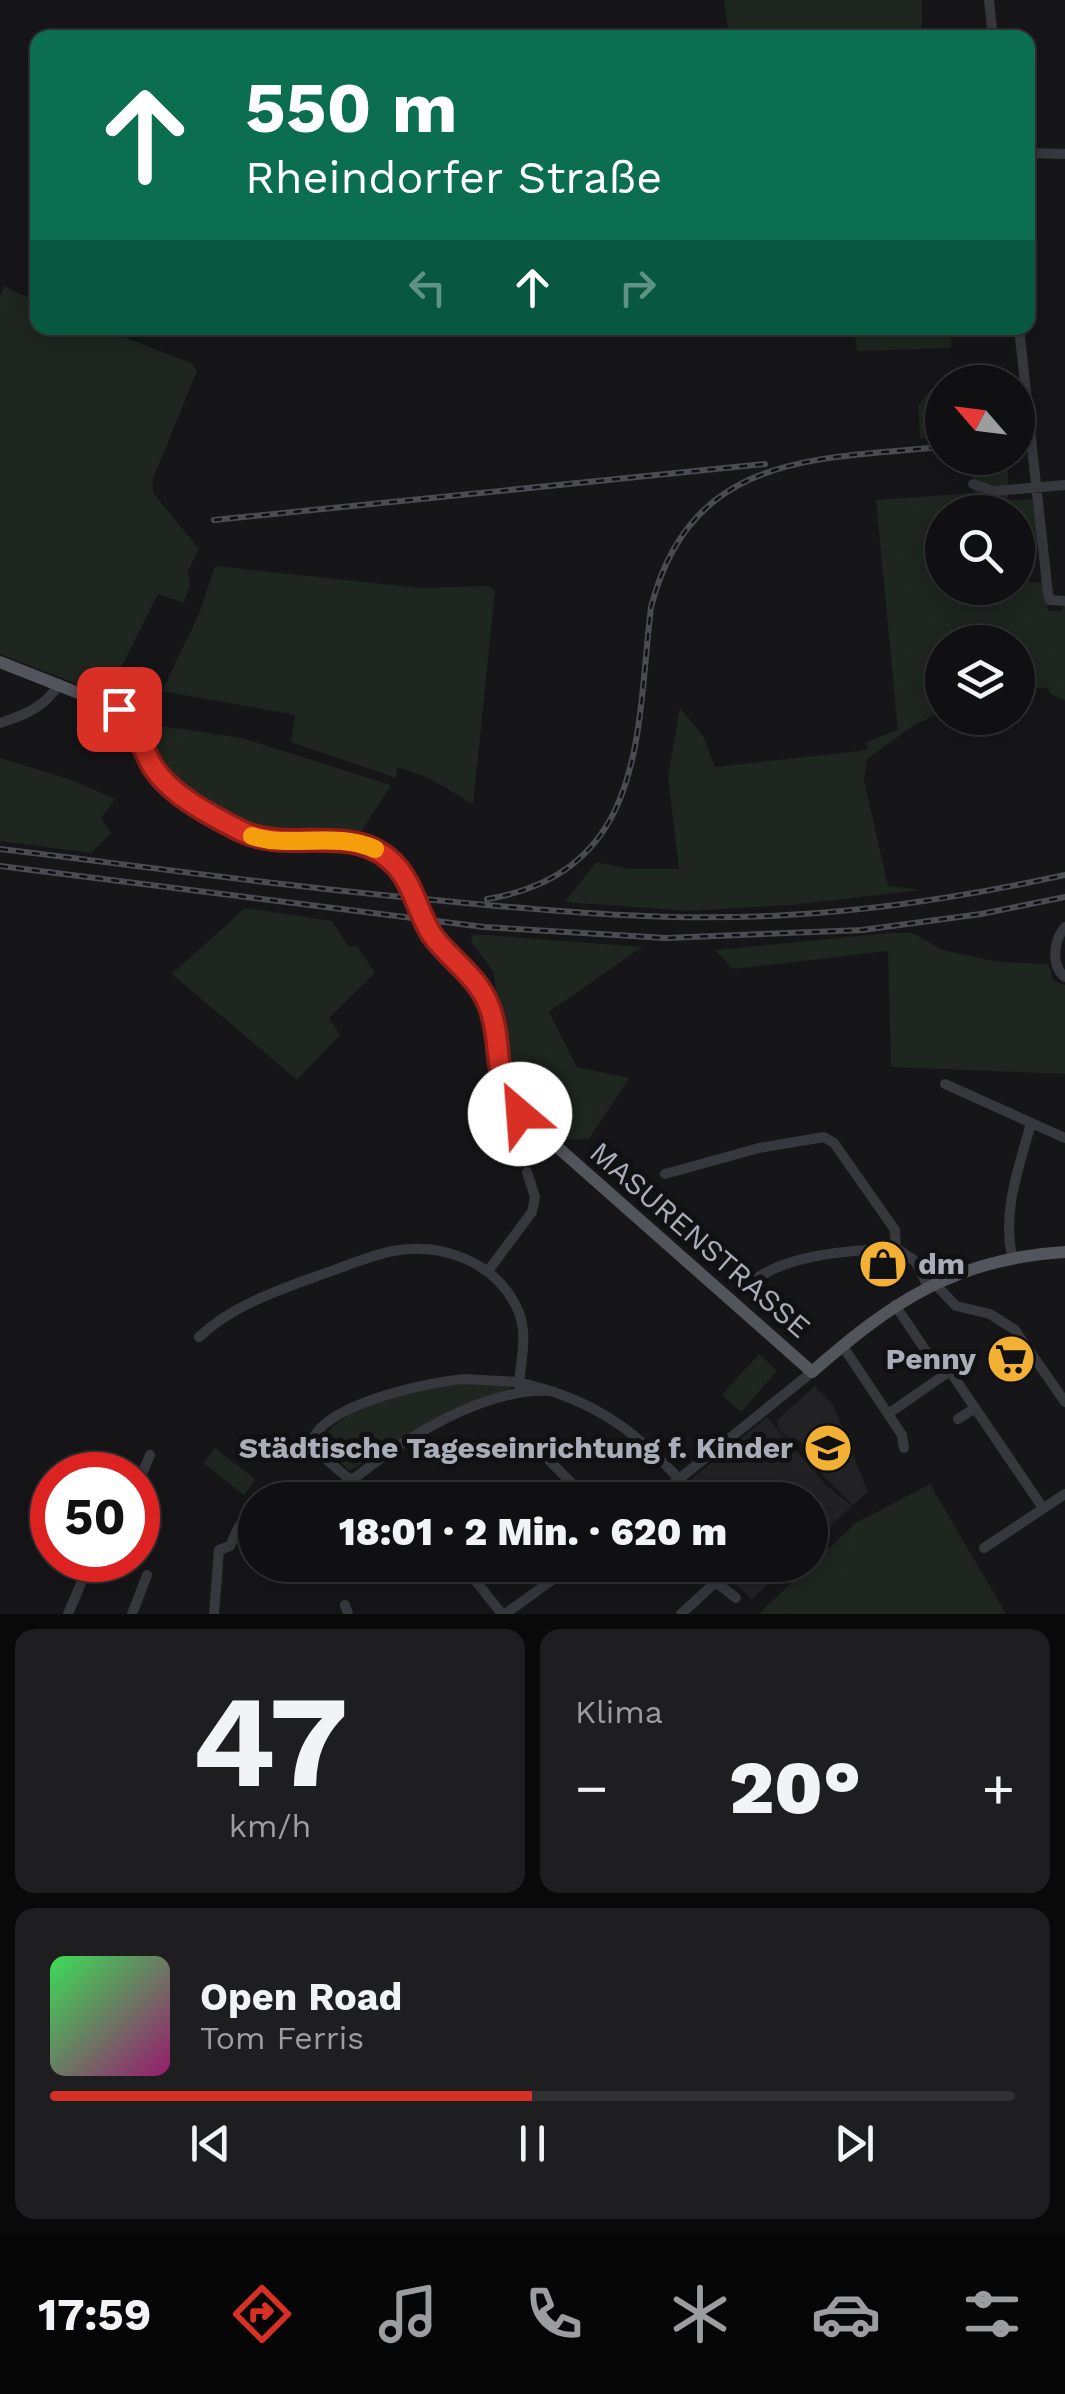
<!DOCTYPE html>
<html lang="de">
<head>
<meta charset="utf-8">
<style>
	body { margin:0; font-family:"Work Sans",sans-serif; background:#1e1e20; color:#f1f3f6; height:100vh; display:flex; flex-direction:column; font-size:38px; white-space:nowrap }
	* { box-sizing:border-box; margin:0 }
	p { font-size:32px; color:#9c9d9f }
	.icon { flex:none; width:55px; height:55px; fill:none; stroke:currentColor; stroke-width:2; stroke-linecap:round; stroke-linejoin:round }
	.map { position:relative; height:1614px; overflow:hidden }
	.sheet { display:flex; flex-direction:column; gap:15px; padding:15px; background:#09090a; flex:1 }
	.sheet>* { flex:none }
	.top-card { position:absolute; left:30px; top:30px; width:1005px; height:305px; border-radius:20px; box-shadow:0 5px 25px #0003,0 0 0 2px #303032; background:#0b6e4f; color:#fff; overflow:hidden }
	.needle { width:65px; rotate:298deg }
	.controls { position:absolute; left:925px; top:365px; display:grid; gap:20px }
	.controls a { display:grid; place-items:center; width:110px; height:110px; border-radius:50%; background:#101012; box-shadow:0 5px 25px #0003,0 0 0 2px #303032; font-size:50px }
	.speed { position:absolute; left:30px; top:1452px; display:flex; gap:20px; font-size:50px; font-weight:700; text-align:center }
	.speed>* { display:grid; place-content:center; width:130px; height:130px; border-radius:50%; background:#101012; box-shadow:0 5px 25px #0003,0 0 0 2px #303032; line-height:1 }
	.speed .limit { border:15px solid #d22; background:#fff; color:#111 }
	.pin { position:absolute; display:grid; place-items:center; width:85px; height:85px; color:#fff; margin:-42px; border-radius:20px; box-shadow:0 5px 15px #0006 }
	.me { position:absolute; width:110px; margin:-55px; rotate:333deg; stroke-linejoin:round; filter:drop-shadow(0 0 8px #0008) }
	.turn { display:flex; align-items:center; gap:35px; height:210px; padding:0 50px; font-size:45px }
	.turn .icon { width:130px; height:130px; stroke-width:2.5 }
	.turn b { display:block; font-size:70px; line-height:85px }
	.lanes { display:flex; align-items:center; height:95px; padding:0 50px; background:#0003; justify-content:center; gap:50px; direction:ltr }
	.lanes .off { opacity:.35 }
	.big { font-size:75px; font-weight:800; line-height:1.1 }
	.sheet .tile { flex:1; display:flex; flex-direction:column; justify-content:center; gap:15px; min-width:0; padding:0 35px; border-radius:20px; background:#1e1e20 }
	.sheet .dial { align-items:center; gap:0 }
	.dial b { font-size:130px; line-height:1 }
	.song { display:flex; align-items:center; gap:30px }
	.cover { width:120px; height:120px; border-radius:15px; background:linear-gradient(135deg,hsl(130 70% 55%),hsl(320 70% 35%)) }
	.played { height:10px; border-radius:5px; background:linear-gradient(90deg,#d93025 50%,#303032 50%) }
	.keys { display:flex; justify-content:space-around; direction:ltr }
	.heat { display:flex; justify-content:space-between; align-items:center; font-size:55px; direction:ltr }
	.sheet .tiles { flex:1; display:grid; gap:15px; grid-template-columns:1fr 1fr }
	.tile:last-child { grid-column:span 2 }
	.trip { position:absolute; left:238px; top:1482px; width:590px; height:100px; border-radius:50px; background:#101012; box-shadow:0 5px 25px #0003,0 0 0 2px #303032; font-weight:800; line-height:100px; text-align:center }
	.dock { display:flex; height:160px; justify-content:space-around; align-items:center; background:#060607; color:#9c9d9f }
	.dock .icon { width:70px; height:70px }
	.dock .active { color:#d93025 }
	.dock b { font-size:45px; color:#f1f3f6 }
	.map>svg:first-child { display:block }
	.built { fill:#222225 }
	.green { fill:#1e261f }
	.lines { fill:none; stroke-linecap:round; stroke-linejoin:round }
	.minor { stroke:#37383d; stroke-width:10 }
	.major { stroke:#53555c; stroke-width:12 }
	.rail-casing { stroke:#4a4c52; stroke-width:6 }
	.rail { stroke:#111113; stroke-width:2.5; stroke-dasharray:8; stroke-linecap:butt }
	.route-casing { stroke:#8d1f18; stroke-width:25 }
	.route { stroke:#d93025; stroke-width:18 }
	.slow { stroke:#f59e0b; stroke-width:18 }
	.labels { text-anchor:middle; stroke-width:10; stroke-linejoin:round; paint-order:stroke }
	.street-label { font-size:30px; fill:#a8adb8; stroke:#111113 }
	.poi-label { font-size:30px; font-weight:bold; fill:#a8adb8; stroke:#111113; text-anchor:end }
</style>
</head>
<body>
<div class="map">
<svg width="1065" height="1614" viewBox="0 0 1065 1614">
	<rect width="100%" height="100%" fill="#161618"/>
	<path class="built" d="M815 1386 833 1405 868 1492 853 1505 804 1456 808 1451 799 1440 794 1444 779 1429 777 1420Z
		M767 1417 827 1486 852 1506 810 1545V1500H666Z
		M712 1565H789L752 1599Z"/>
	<path class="green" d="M724 0H922V37H729Z
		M4 286 37 302 38 328H101L191 363 197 371 152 481 153 493 199 549 188 570 190 585 184 603 158 594 123 664 100 693 0 654V296Z
		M854 328H952L951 348 857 351Z
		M942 387V436L920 439 918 406 931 389Z
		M970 458H986L987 462 1008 469V500L1034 499 1040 546 1018 545V512H942V588H1018V581L1044 583 1048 611H1061L1065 604V700L1050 694 1048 688H1018V642H942V711L910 728 867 759 864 780 888 886 922 890 791 905 689 911 565 902 596 862 630 869H679L668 776 680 708 703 736 715 767 868 750 866 742 898 730 876 500 975 493Z
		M215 566 421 588 489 586 495 591 473 805C448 789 426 773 397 768L396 778 291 742 295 715 162 691 199 614Z
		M142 723 242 738 391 785 361 832 279 831 250 826 168 776Z
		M0 758 69 779 115 799 101 818 111 833 91 853 0 841Z
		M245 908 332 921 349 947 356 945 375 973 329 1018 340 1035 297 1080 172 974Z
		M890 933H913L942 950 999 962 1049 964 1053 980 1065 985V1074L891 1067 888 951 733 969 715 950Z
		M473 934 642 947 549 1012 577 1067 629 1078 589 1139 553 1140 525 1108 509 1075 493 971 471 942Z
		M759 1354 777 1371 741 1412 722 1395Z
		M475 1383 510 1385 511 1390 411 1434 350 1471 321 1446C331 1403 437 1385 475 1383Z
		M215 1448 256 1480 244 1495 203 1463Z
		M930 1484 1006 1614H758L856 1523Z"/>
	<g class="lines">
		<path class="minor" d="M989 0 993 38
			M1028 153 1065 154
			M1019 328 1048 594 1050 600 1065 601
			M973 484 994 491 1065 485
			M0 723C25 715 45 707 59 684
			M1065 927C1053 941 1051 966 1065 977
			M945 1084 1065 1138
			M665 1174 759 1148 824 1137 834 1143 895 1230 896 1248
			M1012 1257C1002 1210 1019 1168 1031 1123
			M488 1271 532 1212 535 1197 527 1172
			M934 1283 956 1306 990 1314 1015 1330 1065 1402
			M749 1284C786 1253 851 1251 896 1248L915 1261 928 1286
			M895 1305 936 1366 943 1361 1043 1508
			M199 1337C232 1306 278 1290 320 1275 344 1267 368 1256 393 1251 440 1242 494 1261 516 1306 530 1333 520 1359 519 1388
			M842 1345 902 1435 904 1448
			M464 1379 519 1382 551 1391C485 1387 406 1437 356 1477L349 1479 311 1446C316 1405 430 1382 464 1379Z
			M551 1391C608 1410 639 1436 679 1479
			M888 1414 950 1371
			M958 1419 975 1408
			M543 1454 588 1500
			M138 1483 150 1455
			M653 1500 812 1372
			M984 1548 1065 1494
			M463 1565 502 1614
			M694 1565 736 1598
			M345 1605 348 1614
			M68 1614 91 1560
			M132 1614 147 1575
			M214 1614 219 1550 230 1546 239 1526
			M505 1614 573 1565
			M681 1614 716 1582"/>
		<path class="major" d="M0 662 119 709C138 724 141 747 153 767 171 795 210 816 239 830 290 856 356 819 397 867 414 887 418 913 432 935 450 960 478 976 489 1006 504 1046 490 1076 520 1114L812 1372C891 1302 957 1258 1065 1252"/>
		<g class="rail-casing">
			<path id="rail" d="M214 520 765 464
				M0 849C148 867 297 888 445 901 559 912 673 922 787 915 881 910 973 895 1065 875
				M0 866 484 927 666 938 862 930 981 914 1065 897
				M487 899C647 872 636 733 651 607 691 454 812 459 942 447"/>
		</g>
		<use href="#rail" class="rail"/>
	</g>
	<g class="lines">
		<g class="route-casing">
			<path id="route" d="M119 709C138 724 141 748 153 767 171 795 210 815 239 830 290 856 356 819 397 867 414 887 418 913 432 935 450 960 478 976 489 1006 504 1045 490 1076 520 1114"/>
		</g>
		<use href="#route" class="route"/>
		<path class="slow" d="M252 836C293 849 335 831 375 849"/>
	</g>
	<defs>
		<g id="shop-disc" transform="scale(2.5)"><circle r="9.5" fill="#f2b134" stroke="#111113"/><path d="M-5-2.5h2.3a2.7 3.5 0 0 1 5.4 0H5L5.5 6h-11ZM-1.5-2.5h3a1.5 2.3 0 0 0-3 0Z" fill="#111"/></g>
		<g id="supermarket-disc" transform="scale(2.5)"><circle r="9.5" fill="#f2b134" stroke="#111113"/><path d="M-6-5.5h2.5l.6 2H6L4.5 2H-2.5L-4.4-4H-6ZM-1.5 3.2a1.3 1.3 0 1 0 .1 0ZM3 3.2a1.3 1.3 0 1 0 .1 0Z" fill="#111"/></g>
		<g id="school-disc" transform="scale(2.5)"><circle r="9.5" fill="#f2b134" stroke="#111113"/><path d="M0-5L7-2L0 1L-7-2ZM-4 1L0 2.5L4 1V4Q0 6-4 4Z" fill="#111"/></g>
	</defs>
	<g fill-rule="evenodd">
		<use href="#shop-disc" x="883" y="1264"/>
		<use href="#supermarket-disc" x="1011" y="1359"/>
		<use href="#school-disc" x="828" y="1448"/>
	</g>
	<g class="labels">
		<g class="street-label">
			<text transform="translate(700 1240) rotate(41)" y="10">MASURENSTRASSE</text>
		</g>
		<g class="poi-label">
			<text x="918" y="1274" text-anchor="start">dm</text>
			<text x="976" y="1369">Penny</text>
			<text x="793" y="1458">Städtische Tageseinrichtung f. Kinder</text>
		</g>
	</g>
</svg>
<div class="controls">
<a><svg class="needle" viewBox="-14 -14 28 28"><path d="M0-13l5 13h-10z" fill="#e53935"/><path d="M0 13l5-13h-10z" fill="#9c9d9f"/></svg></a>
<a><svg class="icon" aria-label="search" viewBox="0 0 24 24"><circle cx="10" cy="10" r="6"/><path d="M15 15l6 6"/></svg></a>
<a><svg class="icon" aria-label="layers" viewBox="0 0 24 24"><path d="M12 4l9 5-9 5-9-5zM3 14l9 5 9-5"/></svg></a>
</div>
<div class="speed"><div class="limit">50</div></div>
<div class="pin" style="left:119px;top:709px;background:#d93025"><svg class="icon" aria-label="arrive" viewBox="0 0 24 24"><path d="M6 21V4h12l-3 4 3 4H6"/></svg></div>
<svg class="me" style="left:520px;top:1114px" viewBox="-20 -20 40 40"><circle r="19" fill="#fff"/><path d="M0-13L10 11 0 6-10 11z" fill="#d93025"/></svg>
<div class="trip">18:01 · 2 Min. · 620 m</div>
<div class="top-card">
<div class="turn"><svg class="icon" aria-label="ahead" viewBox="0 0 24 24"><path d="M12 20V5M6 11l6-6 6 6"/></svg><div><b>550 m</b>Rheindorfer Straße</div></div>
<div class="lanes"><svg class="icon off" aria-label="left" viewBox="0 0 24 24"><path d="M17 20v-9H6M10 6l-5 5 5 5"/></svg><svg class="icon" aria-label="ahead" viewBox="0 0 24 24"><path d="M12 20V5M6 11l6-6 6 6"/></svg><svg class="icon off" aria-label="right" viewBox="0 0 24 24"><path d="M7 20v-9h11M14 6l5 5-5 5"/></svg></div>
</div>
</div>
<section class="sheet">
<div class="tiles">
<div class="tile dial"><b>47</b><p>km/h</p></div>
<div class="tile"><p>Klima</p>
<div class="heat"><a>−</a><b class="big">20°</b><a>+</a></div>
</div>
<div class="tile">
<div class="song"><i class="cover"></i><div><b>Open Road</b><p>Tom Ferris</p></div></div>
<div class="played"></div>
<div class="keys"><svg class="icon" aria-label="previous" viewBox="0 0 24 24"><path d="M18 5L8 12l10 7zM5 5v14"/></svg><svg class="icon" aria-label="pause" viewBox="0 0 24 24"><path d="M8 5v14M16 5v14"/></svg><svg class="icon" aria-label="next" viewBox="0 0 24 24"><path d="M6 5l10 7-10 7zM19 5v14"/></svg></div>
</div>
</div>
</section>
<nav class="dock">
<b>17:59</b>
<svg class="icon active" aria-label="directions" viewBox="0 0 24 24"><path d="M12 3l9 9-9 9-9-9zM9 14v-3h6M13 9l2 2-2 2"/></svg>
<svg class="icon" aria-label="music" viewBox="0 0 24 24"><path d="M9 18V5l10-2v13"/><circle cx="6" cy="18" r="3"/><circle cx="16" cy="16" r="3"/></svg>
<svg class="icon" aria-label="phone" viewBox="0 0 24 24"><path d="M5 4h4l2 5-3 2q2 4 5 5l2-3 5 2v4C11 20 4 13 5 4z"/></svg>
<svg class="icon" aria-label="climate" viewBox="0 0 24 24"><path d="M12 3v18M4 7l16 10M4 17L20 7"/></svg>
<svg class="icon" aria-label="car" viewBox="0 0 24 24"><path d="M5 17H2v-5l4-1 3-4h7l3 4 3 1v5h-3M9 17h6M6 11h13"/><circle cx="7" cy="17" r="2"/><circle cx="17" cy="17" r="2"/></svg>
<svg class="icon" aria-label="filters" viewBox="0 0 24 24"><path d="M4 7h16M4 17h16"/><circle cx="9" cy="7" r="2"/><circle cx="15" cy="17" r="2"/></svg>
</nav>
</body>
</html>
